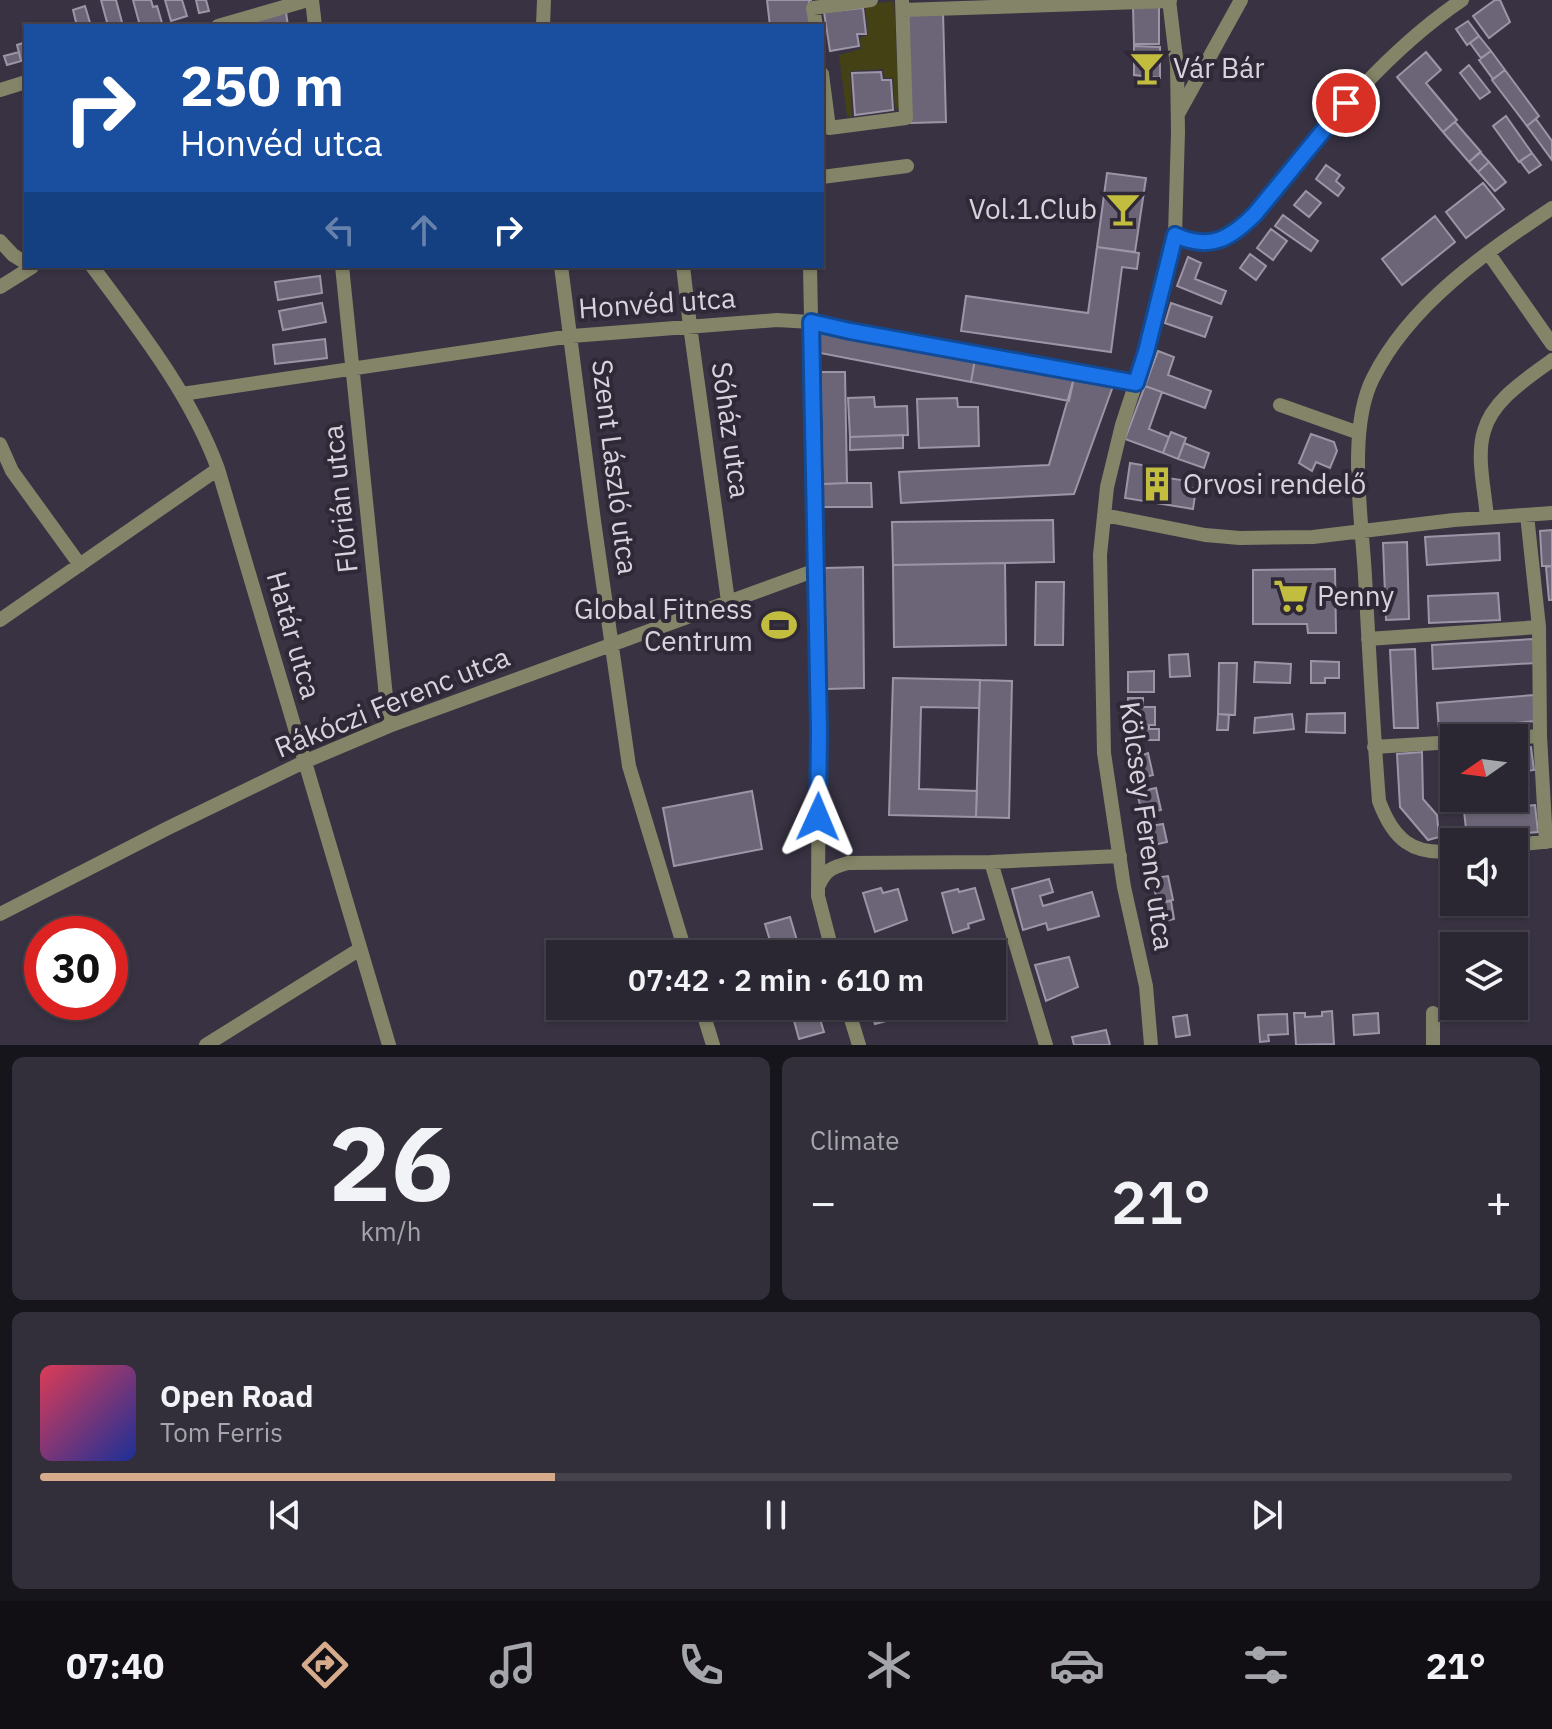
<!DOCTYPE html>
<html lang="en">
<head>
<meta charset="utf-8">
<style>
	body { margin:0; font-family:"IBM Plex Sans",sans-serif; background:#322e3a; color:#f1f3f6; height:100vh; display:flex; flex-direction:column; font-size:30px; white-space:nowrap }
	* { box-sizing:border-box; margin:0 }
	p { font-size:26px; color:#a5a5ac }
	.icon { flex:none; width:44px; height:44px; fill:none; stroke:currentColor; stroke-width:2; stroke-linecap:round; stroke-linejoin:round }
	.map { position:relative; height:1045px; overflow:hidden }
	.details { display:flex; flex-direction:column; gap:12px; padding:12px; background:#17151c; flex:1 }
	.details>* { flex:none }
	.hud { position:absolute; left:24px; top:24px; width:800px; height:244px; border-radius:0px; box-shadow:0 2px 6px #0004,0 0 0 2px #46434d; background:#1a4fa0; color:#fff; overflow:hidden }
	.needle { width:52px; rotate:256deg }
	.controls { position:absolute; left:1440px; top:724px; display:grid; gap:16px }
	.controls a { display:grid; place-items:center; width:88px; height:88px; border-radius:0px; background:#2a2632; box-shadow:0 2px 6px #0004,0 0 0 2px #46434d; font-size:40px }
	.speed { position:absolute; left:24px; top:916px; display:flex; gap:16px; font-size:40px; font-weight:700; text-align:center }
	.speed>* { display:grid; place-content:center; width:104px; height:104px; border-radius:50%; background:#2a2632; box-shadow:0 2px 6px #0004,0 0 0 2px #46434d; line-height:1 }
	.speed .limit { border:12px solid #d22; background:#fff; color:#111 }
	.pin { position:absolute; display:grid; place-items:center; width:68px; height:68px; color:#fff; margin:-34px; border:4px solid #fff; border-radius:50%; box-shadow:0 2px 8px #0007 }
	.me { position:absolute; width:88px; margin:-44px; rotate:1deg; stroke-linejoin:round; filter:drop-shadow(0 0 6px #0008) }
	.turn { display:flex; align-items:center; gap:28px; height:168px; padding:0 24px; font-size:36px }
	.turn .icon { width:104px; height:104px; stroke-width:2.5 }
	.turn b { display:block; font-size:56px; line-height:68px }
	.lanes { display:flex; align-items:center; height:76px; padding:0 24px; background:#0003; justify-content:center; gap:40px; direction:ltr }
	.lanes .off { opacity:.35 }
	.big { font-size:60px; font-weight:600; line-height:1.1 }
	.details .tile { flex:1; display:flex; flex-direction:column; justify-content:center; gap:12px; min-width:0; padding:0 28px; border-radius:12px; background:#322e3a }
	.details .dial { align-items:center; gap:0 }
	.dial b { font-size:104px; line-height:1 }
	.song { display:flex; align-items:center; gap:24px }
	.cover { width:96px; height:96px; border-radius:12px; background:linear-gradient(135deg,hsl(350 70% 55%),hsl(230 70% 35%)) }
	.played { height:8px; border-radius:4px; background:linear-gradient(90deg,#d6ab8b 35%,#46434d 35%) }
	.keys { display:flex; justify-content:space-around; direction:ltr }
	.heat { display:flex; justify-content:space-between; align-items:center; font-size:44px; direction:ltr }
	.details .tiles { flex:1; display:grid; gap:12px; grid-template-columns:1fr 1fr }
	.tile:last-child { grid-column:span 2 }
	.trip { position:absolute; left:546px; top:940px; width:460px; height:80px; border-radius:0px; background:#2a2632; box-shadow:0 2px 6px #0004,0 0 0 2px #46434d; font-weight:600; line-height:80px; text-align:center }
	.tabs { display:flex; height:128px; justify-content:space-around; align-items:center; background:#110f14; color:#a5a5ac }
	.tabs .icon { width:56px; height:56px }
	.tabs .active { color:#d6ab8b }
	.tabs b { font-size:36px; color:#f1f3f6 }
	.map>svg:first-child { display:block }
	.green { fill:#444215 }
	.building { fill:#6c6578; stroke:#9c95a8; stroke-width:2 }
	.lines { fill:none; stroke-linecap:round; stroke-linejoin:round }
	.minor { stroke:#848468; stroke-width:14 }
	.route-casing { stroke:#114b97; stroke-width:20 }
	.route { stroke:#1a73e8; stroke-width:14 }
	.labels { text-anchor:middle; stroke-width:8; stroke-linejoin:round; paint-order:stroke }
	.poi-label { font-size:28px; fill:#d7d3dd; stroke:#2e2837; text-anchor:start }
	.street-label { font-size:28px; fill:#d7d3dd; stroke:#2e2837 }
</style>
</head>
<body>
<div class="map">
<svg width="1552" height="1045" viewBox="0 0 1552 1045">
	<rect width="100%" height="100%" fill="#383242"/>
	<path class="green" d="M894 1 899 108 895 109 893 78H885L883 69 850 71 852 117 847 116 839 55 861 49 860 38 868 35 865 5Z"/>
	<path class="building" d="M101 0H116L123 26H108Z
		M133 0H151L153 7 157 6 162 23 140 26Z
		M165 0H182L187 16 171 21Z
		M196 0H206L209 11 199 13Z
		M767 0H812H809L811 26H770Z
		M1495 0H1500L1510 22 1489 38 1473 16Z
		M85 6 91 26H77L73 10Z
		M1159 6V44H1134L1133 7Z
		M863 8 866 34H857L859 46 830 51 824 12Z
		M286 12 288 26H240Z
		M943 12 946 122 911 123 908 13Z
		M1468 21 1479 36 1467 45 1456 29Z
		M1479 36 1491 51 1481 58 1470 43Z
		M26 42V60L21 61 17 45Z
		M1134 46 1160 47V78L1134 75Z
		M1491 51 1505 70 1493 79 1479 60Z
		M19 52 21 61 7 65 4 56Z
		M1426 52 1441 70 1426 83 1457 120 1443 132 1397 77Z
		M1469 65 1490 92 1480 99 1460 73Z
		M1505 70 1539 116 1527 126 1492 80Z
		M881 72 882 80H891L893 110 855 115 852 73Z
		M1506 116 1532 153 1519 162 1493 126Z
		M1536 119 1552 141V160L1527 126Z
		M1455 122 1481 152 1469 162 1443 132Z
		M1480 152 1489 162 1478 172 1469 162Z
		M1532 153 1541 165 1529 173 1520 161Z
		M1489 162 1506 182 1495 191 1478 172Z
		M1326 165 1340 175 1336 181 1344 188 1338 196 1316 179Z
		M1107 173 1146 178 1135 252 1097 247Z
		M1483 183 1504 209 1466 238 1446 212Z
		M1306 191 1321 203 1309 217 1294 205Z
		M1283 215 1318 241 1311 251 1275 226Z
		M1435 216 1455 242 1402 285 1382 259Z
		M1271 229 1287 241 1273 260 1257 248Z
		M1097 247 1139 253 1137 269 1122 267 1111 352 961 331 966 296 1088 313Z
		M1250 254 1266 266 1256 280 1240 268Z
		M1188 257 1201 263 1195 279 1226 291 1221 304 1177 286Z
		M320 276 322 293 278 300 275 282Z
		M322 303 326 322 283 330 279 311Z
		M1171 303 1212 317 1205 337 1165 323Z
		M820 329 975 359 971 382 820 353Z
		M325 339 327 358 275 364 273 345Z
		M1158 351 1174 357 1168 375 1211 391 1205 408 1145 386Z
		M975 359 1074 378 1069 401 971 382Z
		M821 372H845L847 483 823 484Z
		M1074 378 1113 386 1074 494 901 503 899 472 1049 465Z
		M1145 386 1162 392 1149 429 1169 437 1163 453 1125 439Z
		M874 397 875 407 907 406 908 435 850 437 848 398Z
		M957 398 958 407H978L979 446 919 448 917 399Z
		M1171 432 1186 438 1178 459 1163 453Z
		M1311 434 1334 442 1337 451 1330 468 1316 462 1312 471 1299 463Z
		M903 435V448L850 450V437Z
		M1184 443 1209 453 1204 468 1178 459Z
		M1130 463 1148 466 1147 475 1188 481 1187 488 1196 489 1193 509 1125 498Z
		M847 483H871L872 507H823V484Z
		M1053 520 1054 562 893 565 892 522Z
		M1552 530V566H1542L1540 531Z
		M1499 533 1500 560 1427 565 1425 537Z
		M1407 542 1409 619 1386 620 1383 543Z
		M1005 563 1006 645 894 647 893 565Z
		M1552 566V600H1549L1546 567Z
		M863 567 864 688 826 689 825 568Z
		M1335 569 1336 633H1308L1307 624H1253V570Z
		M1036 582H1064L1063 645H1035Z
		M1498 593 1500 620 1429 623 1428 596Z
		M1534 639 1535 663 1433 669 1432 645Z
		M1415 649 1418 728H1394L1390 650Z
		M1188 654 1190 676 1170 677 1169 655Z
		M1311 661 1339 662V678H1325V683H1311Z
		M1255 662 1291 664 1290 683 1254 682Z
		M1219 663H1237L1235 715 1218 714Z
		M1154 671V692H1128V672Z
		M893 678 980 680 979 708 921 707 919 789 977 791 976 817 889 815Z
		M980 680 1012 681 1009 818 976 817Z
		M1534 695 1536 721 1439 730 1437 703Z
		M1128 698H1143V707H1155V725H1149V729H1159V740H1128Z
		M1345 713V733L1306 732 1307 714Z
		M1218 714 1229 715 1228 730H1217Z
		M1292 714 1294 729 1254 733 1255 718Z
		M1531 747 1534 770 1514 773V749Z
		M1422 752 1423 799 1437 815 1439 837 1428 840 1400 807 1397 754Z
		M1148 753 1153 775 1136 779 1132 759Z
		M1156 788 1161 810 1142 814 1137 792Z
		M752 791 762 849 674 866 663 808Z
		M1535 805 1538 832 1467 838 1464 811Z
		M1163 824 1167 842 1149 846 1145 827Z
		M1168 876 1173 900 1157 903 1154 885 1162 883 1161 877Z
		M1049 879 1053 892 1040 896 1043 906 1092 892 1099 916 1048 930 1046 923 1023 930 1012 889Z
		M881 888 883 893 898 889 907 920 875 932 863 893Z
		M975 888 984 919 968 924 969 928 953 933 942 893 958 889 959 892Z
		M1171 901 1174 919 1161 922 1157 903Z
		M790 917 801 954H774L765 924Z
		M1069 957 1078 987 1046 1001 1035 965Z
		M790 1006H816L824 1032 799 1039Z
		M870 1006H942L875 1024Z
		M1332 1011 1334 1044 1296 1045 1294 1013H1305V1017L1322 1016V1012Z
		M1378 1013 1379 1033 1354 1035 1353 1015Z
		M1287 1014 1288 1034 1268 1035 1269 1041 1260 1042 1258 1015Z
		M1187 1015 1190 1035 1176 1037 1173 1017Z
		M1106 1030 1110 1045H1074L1072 1037Z"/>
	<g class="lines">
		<path class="minor" d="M312 0 315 26
			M903 10 1170 1
			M218 26 308 0
			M543 26 544 0
			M816 26 813 8 871 0
			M822 74 829 128 906 118 902 0
			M0 90 26 82
			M1178 114 1241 0
			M822 177 907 166
			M1175 235C1209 251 1230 238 1255 214 1318 137 1379 56 1462 0
			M0 241 13 255 26 263
			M1489 254 1552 344
			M92 266C139 329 191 395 218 469L389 1045
			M342 266 389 726
			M561 266 594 521 629 766 686 954
			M683 266 690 326 728 601
			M810 266 819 730 818 896 833 954
			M0 287 32 267
			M182 394 572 336 777 320 811 322 850 331 1136 383
			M1280 405 1359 433
			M0 444 12 471 80 565
			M1104 515 1205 535 1240 538 1313 537 1454 520 1552 513
			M1527 515 1539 627 1540 736 1546 842
			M1487 518C1485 491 1476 457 1484 431 1493 399 1527 379 1552 360
			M0 620 218 469
			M1368 639 1539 627
			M1510 738 1540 736
			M1374 747 1454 742
			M1514 845 1552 841
			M1454 851C1412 856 1393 839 1379 801 1373 726 1369 651 1365 576 1362 520 1347 429 1373 378 1410 304 1485 253 1552 208
			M991 862 1046 1045
			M819 885C825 870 833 867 848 863L991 862 1120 856
			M0 914 168 828 304 762 389 726 816 570
			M701 1006 713 1045
			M847 1006 859 1045
			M1433 1013V1045
			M206 1045 360 949
			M1151 1045 1146 986 1124 887 1104 753 1100 555 1107 487 1122 425 1146 352 1175 235 1178 132 1177 66 1169 0"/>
	</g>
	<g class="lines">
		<g class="route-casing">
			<path id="route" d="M818 817 819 730 811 322 850 331 1136 383 1146 352 1175 235C1210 251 1230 239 1255 214L1346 103"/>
		</g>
		<use href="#route" class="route"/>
	</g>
	<defs>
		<g id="bar-bare" transform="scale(2.76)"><path d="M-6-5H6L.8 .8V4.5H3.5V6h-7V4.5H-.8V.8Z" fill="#c2bd3f" stroke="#2e2837" stroke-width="2.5" paint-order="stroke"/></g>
		<g id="building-bare" transform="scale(2.76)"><path d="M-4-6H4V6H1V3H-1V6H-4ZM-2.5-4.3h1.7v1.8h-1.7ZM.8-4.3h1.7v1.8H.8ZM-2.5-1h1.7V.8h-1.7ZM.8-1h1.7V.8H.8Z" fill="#c2bd3f" stroke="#2e2837" stroke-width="2.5" paint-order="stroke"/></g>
		<g id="supermarket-bare" transform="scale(2.76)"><path d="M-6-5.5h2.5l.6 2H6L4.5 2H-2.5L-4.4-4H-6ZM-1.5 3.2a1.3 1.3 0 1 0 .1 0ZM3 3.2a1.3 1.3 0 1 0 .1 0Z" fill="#c2bd3f" stroke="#2e2837" stroke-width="2.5" paint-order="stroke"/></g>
		<g id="stadium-bare" transform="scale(2.76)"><path d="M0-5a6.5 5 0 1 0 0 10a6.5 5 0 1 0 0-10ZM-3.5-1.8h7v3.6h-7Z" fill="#c2bd3f" stroke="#2e2837" stroke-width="2.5" paint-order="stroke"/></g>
	</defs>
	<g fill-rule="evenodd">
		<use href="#bar-bare" x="1147" y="68"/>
		<use href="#bar-bare" x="1123" y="209"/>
		<use href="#building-bare" x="1157" y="484"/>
		<use href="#supermarket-bare" x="1291" y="596"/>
		<use href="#stadium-bare" x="779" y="625"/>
	</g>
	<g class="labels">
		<g class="poi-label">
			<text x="1173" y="78">Vár Bár</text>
			<text x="1097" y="219" text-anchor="end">Vol.1.Club</text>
			<text x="1183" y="494">Orvosi rendelő</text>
			<text x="1317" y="606">Penny</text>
			<text x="753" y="619" text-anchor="end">Global Fitness<tspan x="753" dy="32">Centrum</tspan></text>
		</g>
		<g class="street-label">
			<text transform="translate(657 303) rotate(-4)" y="10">Honvéd utca</text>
			<text transform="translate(731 430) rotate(82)" y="10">Sóház utca</text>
			<text transform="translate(615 467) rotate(83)" y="10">Szent László utca</text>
			<text transform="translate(340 499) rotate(-96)" y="10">Flórián utca</text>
			<text transform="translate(294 635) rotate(74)" y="10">Határ utca</text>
			<text transform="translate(392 702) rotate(-22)" y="10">Rákóczi Ferenc utca</text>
			<text transform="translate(1147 826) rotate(82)" y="10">Kölcsey Ferenc utca</text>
		</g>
	</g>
</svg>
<div class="controls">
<a><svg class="needle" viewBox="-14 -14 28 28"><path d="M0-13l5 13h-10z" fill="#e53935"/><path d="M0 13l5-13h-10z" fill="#a5a5ac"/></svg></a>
<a><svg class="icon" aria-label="sound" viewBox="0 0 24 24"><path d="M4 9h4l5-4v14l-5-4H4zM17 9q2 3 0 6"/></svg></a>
<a><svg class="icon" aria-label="layers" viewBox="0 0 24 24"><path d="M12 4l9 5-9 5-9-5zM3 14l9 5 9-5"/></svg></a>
</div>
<div class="speed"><div class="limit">30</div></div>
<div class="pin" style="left:1346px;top:103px;background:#d93025"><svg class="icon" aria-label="arrive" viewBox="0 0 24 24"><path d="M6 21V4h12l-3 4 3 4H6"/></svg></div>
<svg class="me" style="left:818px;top:817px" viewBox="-20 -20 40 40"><path d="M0-17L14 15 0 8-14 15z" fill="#1a73e8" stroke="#fff" stroke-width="4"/></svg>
<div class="trip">07:42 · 2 min · 610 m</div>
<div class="hud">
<div class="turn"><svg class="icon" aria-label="right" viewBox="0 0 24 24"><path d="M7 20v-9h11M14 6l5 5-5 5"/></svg><div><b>250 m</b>Honvéd utca</div></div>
<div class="lanes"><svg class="icon off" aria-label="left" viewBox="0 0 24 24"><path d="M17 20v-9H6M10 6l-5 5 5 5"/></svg><svg class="icon off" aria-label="ahead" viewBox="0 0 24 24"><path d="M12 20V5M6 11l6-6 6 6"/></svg><svg class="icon" aria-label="right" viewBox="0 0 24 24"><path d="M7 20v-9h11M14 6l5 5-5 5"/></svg></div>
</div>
</div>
<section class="details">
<div class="tiles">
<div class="tile dial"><b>26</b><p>km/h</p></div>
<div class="tile"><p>Climate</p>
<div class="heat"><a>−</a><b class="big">21°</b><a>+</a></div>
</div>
<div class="tile">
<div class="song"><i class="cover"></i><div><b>Open Road</b><p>Tom Ferris</p></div></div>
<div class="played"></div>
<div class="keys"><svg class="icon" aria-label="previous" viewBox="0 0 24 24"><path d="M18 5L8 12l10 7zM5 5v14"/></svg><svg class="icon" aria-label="pause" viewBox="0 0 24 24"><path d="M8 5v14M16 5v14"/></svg><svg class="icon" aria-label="next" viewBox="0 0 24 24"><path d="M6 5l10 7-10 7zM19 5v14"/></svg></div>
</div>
</div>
</section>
<nav class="tabs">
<b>07:40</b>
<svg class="icon active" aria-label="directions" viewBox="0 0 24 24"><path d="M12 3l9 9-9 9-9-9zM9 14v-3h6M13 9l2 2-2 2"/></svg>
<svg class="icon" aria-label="music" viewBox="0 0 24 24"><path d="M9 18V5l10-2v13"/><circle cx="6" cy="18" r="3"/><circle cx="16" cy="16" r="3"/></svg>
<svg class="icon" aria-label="phone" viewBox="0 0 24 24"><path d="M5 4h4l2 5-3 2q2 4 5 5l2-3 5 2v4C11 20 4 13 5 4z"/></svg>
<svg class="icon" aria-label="climate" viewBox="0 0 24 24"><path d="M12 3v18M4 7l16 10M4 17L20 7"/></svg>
<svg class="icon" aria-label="car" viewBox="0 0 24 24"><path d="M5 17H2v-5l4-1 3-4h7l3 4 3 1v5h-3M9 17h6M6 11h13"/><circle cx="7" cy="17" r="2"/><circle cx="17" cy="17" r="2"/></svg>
<svg class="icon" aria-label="filters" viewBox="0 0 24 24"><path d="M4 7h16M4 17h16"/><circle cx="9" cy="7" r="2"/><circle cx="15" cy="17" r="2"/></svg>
<b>21°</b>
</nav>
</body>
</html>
